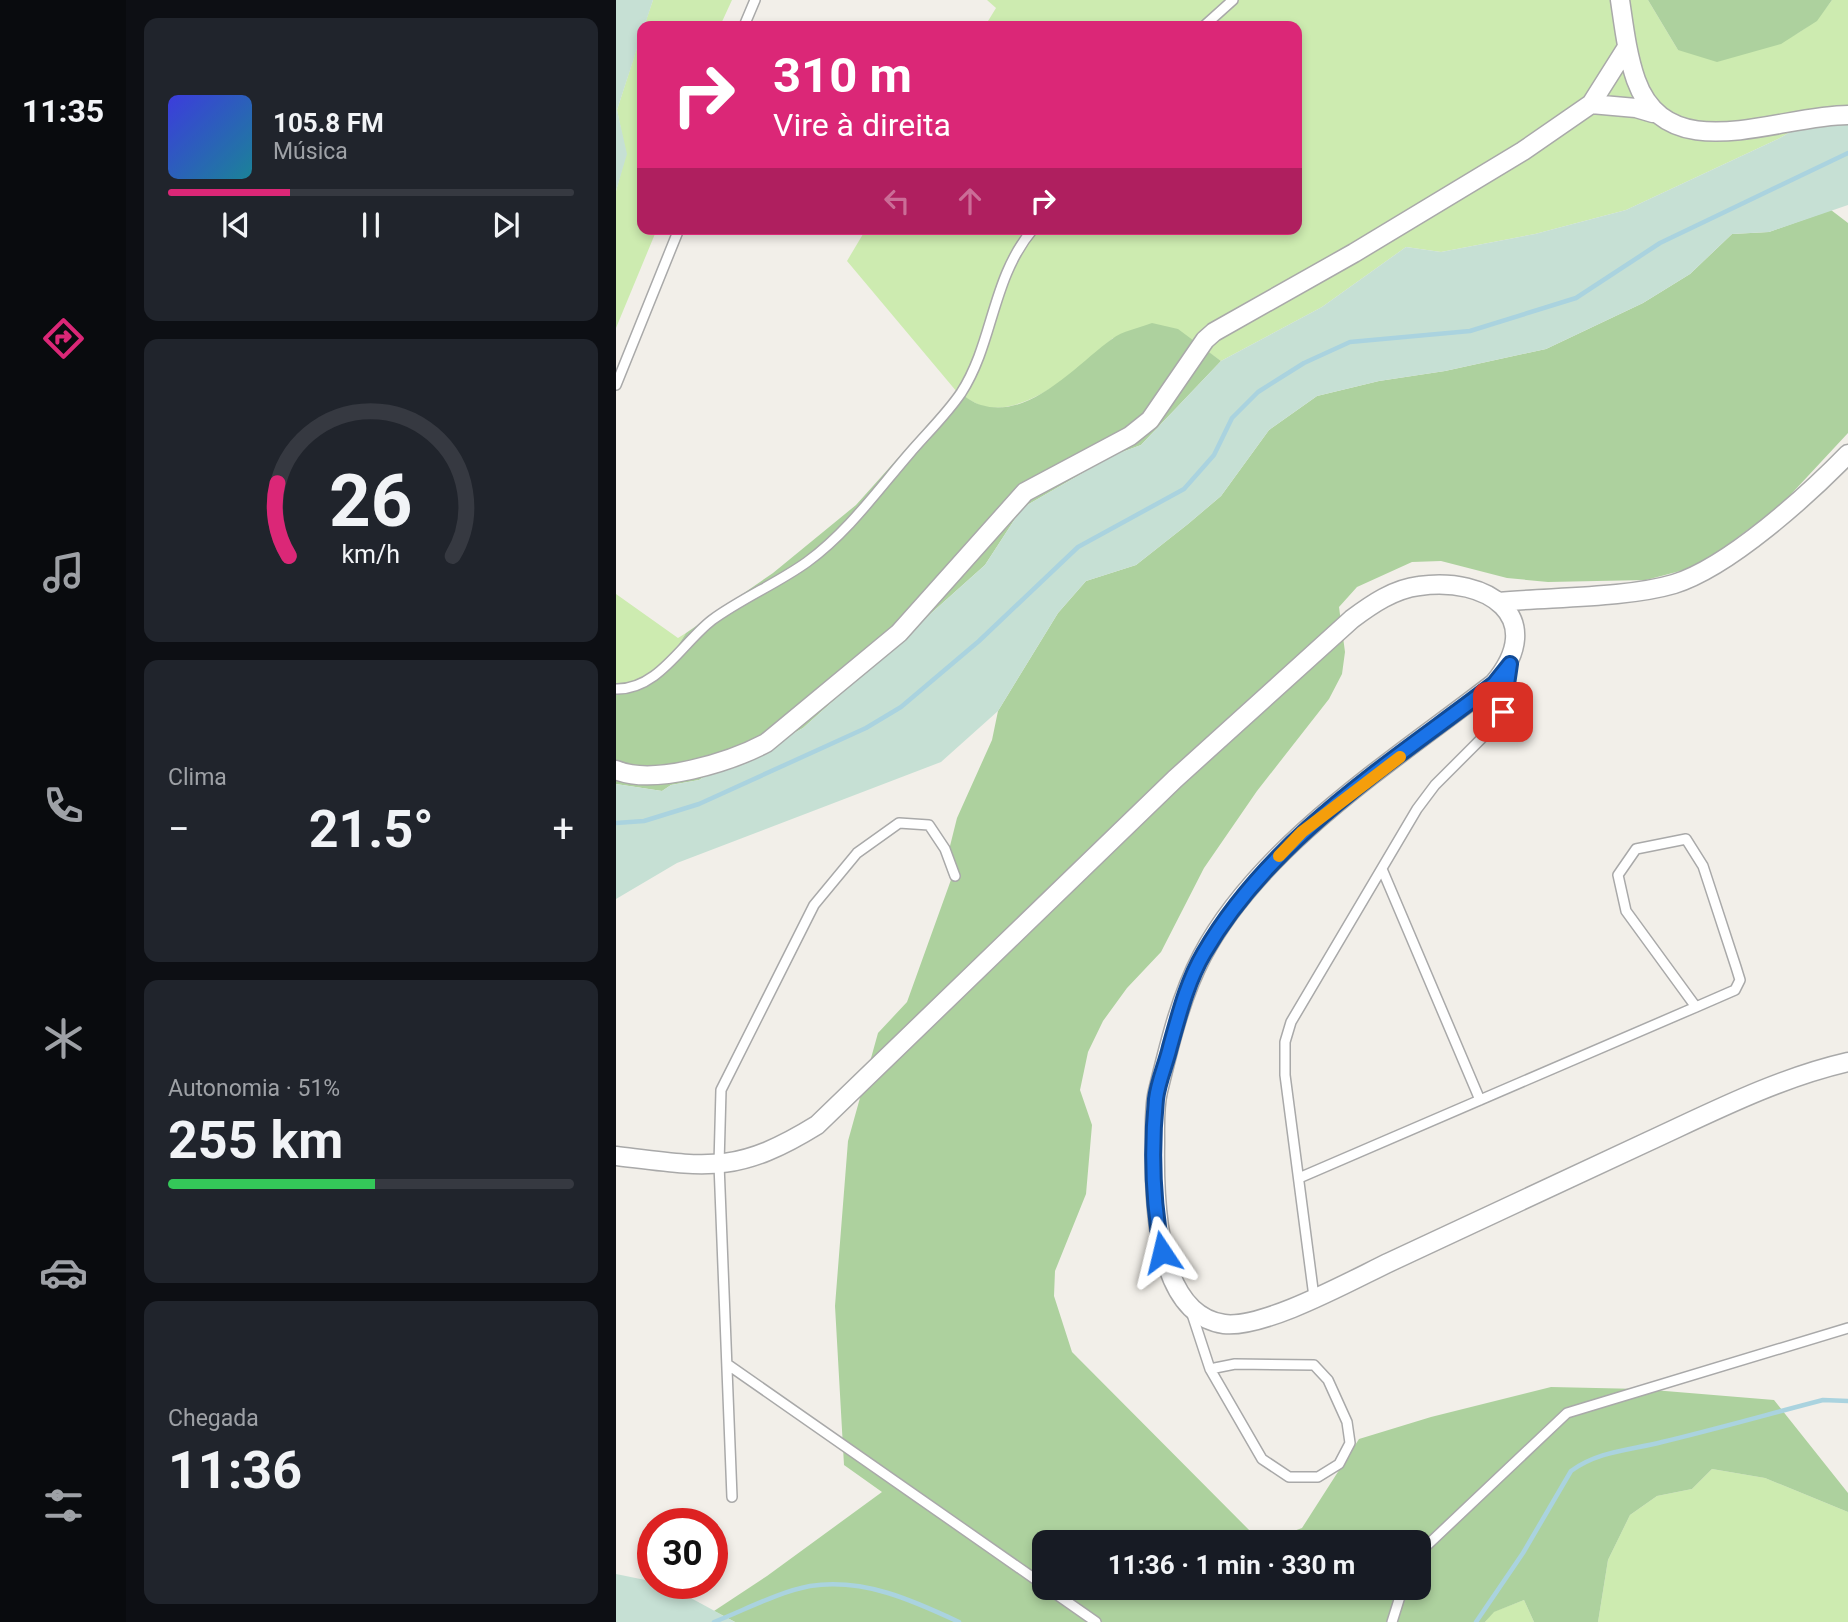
<!DOCTYPE html>
<html lang="pt">
<head>
<meta charset="utf-8">
<style>
	body { margin:0; font-family:Roboto,sans-serif; background:#20242c; color:#f1f3f6; height:100vh; display:flex; flex-direction:column; font-size:26px; white-space:nowrap }
	* { box-sizing:border-box; margin:0 }
	p { font-size:23px; color:#9ea1a6 }
	.icon { flex:none; width:38px; height:38px; fill:none; stroke:currentColor; stroke-width:2; stroke-linecap:round; stroke-linejoin:round }
	.map { position:relative; flex:1; overflow:hidden }
	.side { display:flex; flex-direction:column; gap:18px; padding:18px; background:#0d0f14; width:490px }
	.side>* { flex:none }
	.hud { position:absolute; left:21px; top:21px; width:665px; height:214px; border-radius:14px; box-shadow:0 4px 10px #0003; background:#db2777; color:#fff; overflow:hidden }
	.speed { position:absolute; left:21px; top:1508px; display:flex; gap:14px; font-size:35px; font-weight:700; text-align:center }
	.speed>* { display:grid; place-content:center; width:91px; height:91px; border-radius:50%; background:#171b24; box-shadow:0 4px 10px #0003; line-height:1 }
	.speed .limit { border:10px solid #d22; background:#fff; color:#111 }
	.pin { position:absolute; display:grid; place-items:center; width:60px; height:60px; color:#fff; margin:-30px; border-radius:14px; box-shadow:0 4px 10px #0006 }
	.me { position:absolute; width:77px; margin:-38px; rotate:350deg; stroke-linejoin:round; filter:drop-shadow(0 0 5px #0008) }
	.turn { display:flex; align-items:center; gap:24px; height:147px; padding:0 21px; font-size:32px }
	.turn .icon { width:91px; height:91px; stroke-width:2.5 }
	.turn b { display:block; font-size:49px; line-height:60px }
	.lanes { display:flex; align-items:center; height:66px; padding:0 21px; background:#0003; justify-content:center; gap:35px; direction:ltr }
	.lanes .off { opacity:.35 }
	.big { font-size:52px; font-weight:700; line-height:1.1 }
	.side .card { flex:1; display:flex; flex-direction:column; justify-content:center; gap:10px; min-width:0; padding:0 24px; border-radius:14px; background:#20242c }
	.side .dial { align-items:center; gap:0 }
	.dial svg { height:182px; overflow:visible; fill:none; stroke:#363941; stroke-width:7; stroke-linecap:round; text-anchor:middle }
	.dial text { fill:#f1f3f6; stroke:none }
	.song { display:flex; align-items:center; gap:21px }
	.cover { width:84px; height:84px; border-radius:10px; background:linear-gradient(135deg,hsl(240 70% 55%),hsl(190 70% 35%)) }
	.played { height:7px; border-radius:4px; background:linear-gradient(90deg,#db2777 30%,#363941 30%) }
	.keys { display:flex; justify-content:space-around; direction:ltr }
	.heat { display:flex; justify-content:space-between; align-items:center; font-size:38px; direction:ltr }
	.charge { height:10px; border-radius:5px; background:linear-gradient(90deg,#34c759 51%,#363941 0) }
	.trip { position:absolute; left:416px; top:1530px; width:399px; height:70px; border-radius:14px; background:#171b24; box-shadow:0 4px 10px #0003; font-weight:700; line-height:70px; text-align:center }
	main { display:flex; flex:1; min-height:0 }
	.tabs { display:flex; flex-direction:column; width:126px; justify-content:space-around; align-items:center; background:#090b0e; color:#9ea1a6 }
	.tabs .icon { width:49px; height:49px }
	.tabs .active { color:#db2777 }
	.tabs b { font-size:32px; color:#f1f3f6 }
	.map>svg:first-child { display:block }
	.grass { fill:#cdebb0 }
	.forest { fill:#add19e }
	.wetland { fill:#c6e0d4 }
	.lines { fill:none; stroke-linecap:round; stroke-linejoin:round }
	.stream { stroke:#aad3df; stroke-width:4.5 }
	.service-casing { stroke:#a9a9a9; stroke-width:12 }
	.minor-casing { stroke:#a9a9a9; stroke-width:21 }
	.service { stroke:#fff; stroke-width:9 }
	.minor { stroke:#fff; stroke-width:18 }
	.route-casing { stroke:#114b97; stroke-width:18 }
	.route { stroke:#1a73e8; stroke-width:12 }
	.slow { stroke:#f59e0b; stroke-width:12 }
</style>
</head>
<body>
<main>
<nav class="tabs">
<b>11:35</b>
<svg class="icon active" aria-label="directions" viewBox="0 0 24 24"><path d="M12 3l9 9-9 9-9-9zM9 14v-3h6M13 9l2 2-2 2"/></svg>
<svg class="icon" aria-label="music" viewBox="0 0 24 24"><path d="M9 18V5l10-2v13"/><circle cx="6" cy="18" r="3"/><circle cx="16" cy="16" r="3"/></svg>
<svg class="icon" aria-label="phone" viewBox="0 0 24 24"><path d="M5 4h4l2 5-3 2q2 4 5 5l2-3 5 2v4C11 20 4 13 5 4z"/></svg>
<svg class="icon" aria-label="climate" viewBox="0 0 24 24"><path d="M12 3v18M4 7l16 10M4 17L20 7"/></svg>
<svg class="icon" aria-label="car" viewBox="0 0 24 24"><path d="M5 17H2v-5l4-1 3-4h7l3 4 3 1v5h-3M9 17h6M6 11h13"/><circle cx="7" cy="17" r="2"/><circle cx="17" cy="17" r="2"/></svg>
<svg class="icon" aria-label="filters" viewBox="0 0 24 24"><path d="M4 7h16M4 17h16"/><circle cx="9" cy="7" r="2"/><circle cx="15" cy="17" r="2"/></svg>
</nav>
<section class="side">
<div class="card">
<div class="song"><i class="cover"></i><div><b>105.8 FM</b><p>Música</p></div></div>
<div class="played"></div>
<div class="keys"><svg class="icon" aria-label="previous" viewBox="0 0 24 24"><path d="M18 5L8 12l10 7zM5 5v14"/></svg><svg class="icon" aria-label="pause" viewBox="0 0 24 24"><path d="M8 5v14M16 5v14"/></svg><svg class="icon" aria-label="next" viewBox="0 0 24 24"><path d="M6 5l10 7-10 7zM19 5v14"/></svg></div>
</div>
<div class="card dial"><svg viewBox="0 0 100 80">
<path d="M14 69A42 42 0 1 1 86 69"/>
<path d="M14 69A42 42 0 0 1 9 37" stroke="#db2777"/>
<text x="50" y="56" font-size="32" font-weight="700">26</text>
<text x="50" y="72" font-size="11">km/h</text>
</svg></div>
<div class="card"><p>Clima</p>
<div class="heat"><a>−</a><b class="big">21.5°</b><a>+</a></div>
</div>
<div class="card"><p>Autonomia · 51%</p><b class="big">255 km</b><div class="charge"></div></div>
<div class="card"><p>Chegada</p><b class="big">11:36</b></div>
</section>
<div class="map">
<svg width="1232" height="1622" viewBox="0 0 1232 1622">
	<rect width="100%" height="100%" fill="#f2efe9"/>
	<path class="grass" d="M37 0H116L104 26H28Z
		M371 0H1032L1062 50C1125 47 1176 58 1216 0H1232V117L1199 118 1162 139 1010 210 919 234 825 252 790 247 706 307 605 361 581 344 497 338C467 366 410 418 366 406 358 403 349 397 341 392L231 261 250 229H681V26H369L380 8Z
		M26 32V229H41L0 328V191L10 154 1 110Z
		M0 594 62 638 70 633 42 677 0 695Z
		M1096 1469 1149 1478 1232 1512V1622H982L992 1560 1014 1515 1041 1496 1076 1489Z
		M908 1600 918 1622H869L877 1612Z"/>
	<path class="forest" d="M1032 0H1216L1201 21 1165 44 1101 62 1062 50Z
		M1215 210 1232 223V433L1165 505 1083 566 1030 580 932 582 891 578 825 561 796 562 741 587 723 607 729 652 726 674 713 699 641 791 588 868 545 952 511 988 487 1021 472 1052 464 1090 476 1125 470 1194 439 1271 438 1296 456 1352 645 1542H429V1587H803V1542H648L686 1528 743 1439 815 1417 935 1387 1025 1389 1158 1400 1232 1493V1512L1149 1478 1096 1469 1076 1489 1041 1496 1014 1515 992 1560 982 1622H918L908 1600 878 1612 869 1622H119L98 1611 151 1576 266 1492 228 1465 219 1306 232 1141 262 1033 291 1002 336 877 333 850 341 818 376 740 382 711 442 613 470 581 520 565 572 524 605 496 653 430 701 396 763 381 829 371 930 349 1027 303 1074 274 1116 234 1153 232Z
		M536 323 562 329 605 361 525 445 498 455 406 508 369 565 187 728 127 762 109 764 83 780 55 785 46 791 0 784V695L42 677 70 633 157 573 240 505 341 392C349 396 357 403 365 405 414 420 461 364 496 339 506 331 523 328 536 323Z"/>
	<path class="wetland" d="M0 0H37L1 110 11 154 0 191Z
		M1232 117V205L1153 232 1116 234 1074 274 1027 303 930 349 829 371 763 381 701 396 653 430 605 496 572 524 520 565 470 581 442 613 382 711 325 762 61 863 0 899V784L46 791 55 785 83 780 109 764 127 762 187 728 369 565 406 508 498 455 525 445 605 361 706 307 790 247 825 252 919 234 1010 210 1162 139 1199 118Z
		M0 1574 49 1584 119 1622H0Z"/>
	<g class="lines">
		<path class="stream" d="M0 823 28 821 83 804 250 728 285 707 363 641 462 547 568 489 598 455 616 418 642 392 688 363 734 342 854 331 960 298 1044 243 1232 153
			M98 1622C129 1610 162 1592 194 1586 248 1578 296 1600 343 1622
			M860 1622 907 1553 955 1471C982 1451 1015 1450 1046 1442 1100 1429 1153 1414 1207 1400L1232 1401"/>
		<g class="service-casing">
			<path id="service" d="M128 26 139 0
				M588 26 617 0
				M0 385 63 229
				M0 689C42 690 66 643 96 620 126 598 162 583 191 562 232 532 261 491 293 454 310 434 330 415 345 393 378 342 375 279 417 229
				M766 869 864 1100
				M683 1178 1080 1007 1119 990 1124 980 1120 967 1087 866 1070 839 1020 849 1002 875 1010 911 1080 1007
				M698 1297 669 1075V1042L675 1022 801 809 819 785 879 725 887 712 894 667
				M575 1311 594 1369 646 1459 673 1477H702L723 1464 734 1443 731 1422 712 1380 698 1365 619 1364 594 1369
				M111 1364 429 1586
				M116 1497 103 1164 105 1090 198 905 241 853 283 823 313 825 329 849 339 876
				M803 1553 951 1413 1232 1328
				M430 1587 480 1622
				M776 1622 787 1587"/>
		</g>
		<g class="minor-casing">
			<path id="minor" d="M1004 0C1008 27 1011 54 1020 80 1052 170 1162 115 1232 115
				M975 104 1020 108 1037 113
				M883 602C934 597 1011 598 1058 584 1113 567 1192 495 1232 454
				M0 770C38 786 114 762 150 743L283 633 409 492 514 436 534 420 589 340 598 332 738 253 907 151 975 104 1011 47
				M0 1156C91 1167 120 1175 201 1125L559 779 736 619C756 604 778 589 803 586 871 576 933 617 878 683 780 759 644 845 586 956 564 998 553 1046 542 1091 538 1107 539 1126 539 1143 538 1194 538 1314 608 1324 648 1329 736 1280 774 1262 860 1222 946 1182 1031 1142 1096 1112 1162 1078 1232 1062"/>
		</g>
		<use href="#service" class="service"/>
		<use href="#minor" class="minor"/>
	</g>
	<g class="lines">
		<g class="route-casing">
			<path id="route" d="M546 1252C537 1203 535 1149 540 1099 542 1082 550 1064 554 1047 563 1015 571 982 588 953 655 837 775 763 878 684L894 664 887 712"/>
		</g>
		<use href="#route" class="route"/>
		<path class="slow" d="M663 856 686 832 784 757"/>
	</g>
</svg>
<div class="speed"><div class="limit">30</div></div>
<div class="pin" style="left:887px;top:712px;background:#d93025"><svg class="icon" aria-label="arrive" viewBox="0 0 24 24"><path d="M6 21V4h12l-3 4 3 4H6"/></svg></div>
<svg class="me" style="left:546px;top:1252px" viewBox="-20 -20 40 40"><path d="M0-17L14 15 0 8-14 15z" fill="#1a73e8" stroke="#fff" stroke-width="4"/></svg>
<div class="trip">11:36 · 1 min · 330 m</div>
<div class="hud">
<div class="turn"><svg class="icon" aria-label="right" viewBox="0 0 24 24"><path d="M7 20v-9h11M14 6l5 5-5 5"/></svg><div><b>310 m</b>Vire à direita</div></div>
<div class="lanes"><svg class="icon off" aria-label="left" viewBox="0 0 24 24"><path d="M17 20v-9H6M10 6l-5 5 5 5"/></svg><svg class="icon off" aria-label="ahead" viewBox="0 0 24 24"><path d="M12 20V5M6 11l6-6 6 6"/></svg><svg class="icon" aria-label="right" viewBox="0 0 24 24"><path d="M7 20v-9h11M14 6l5 5-5 5"/></svg></div>
</div>
</div>
</main>
</body>
</html>
